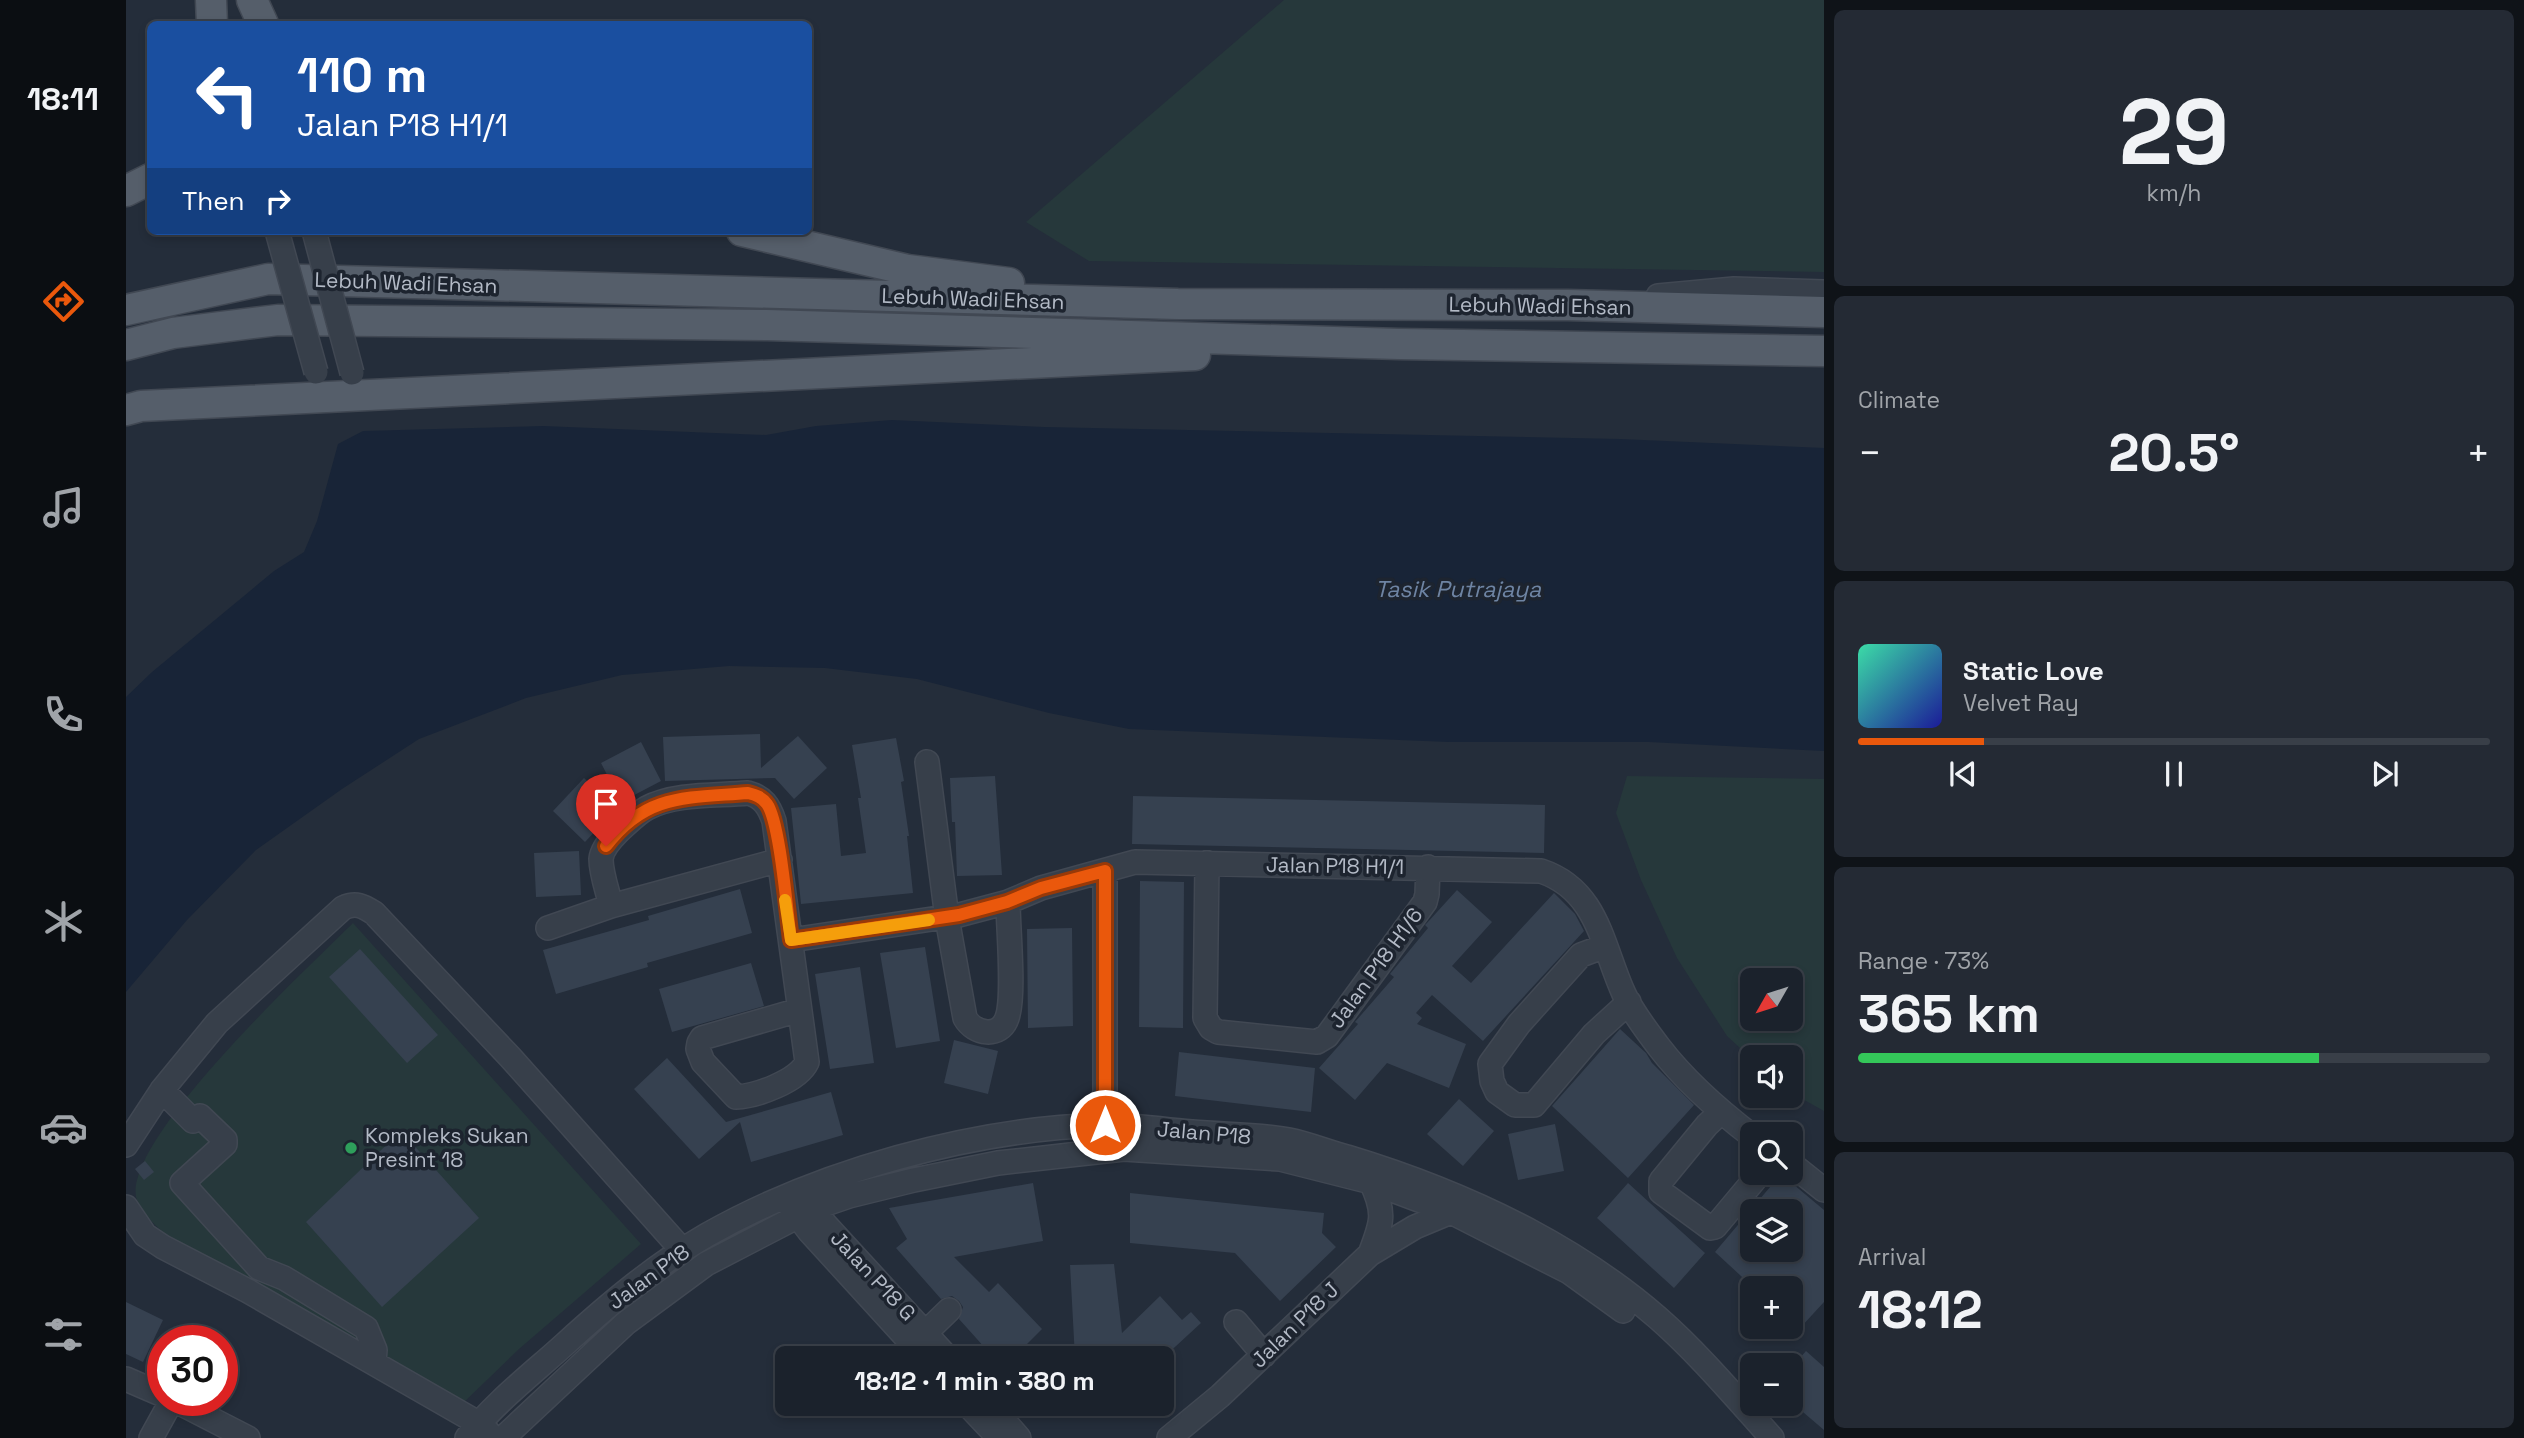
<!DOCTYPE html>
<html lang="en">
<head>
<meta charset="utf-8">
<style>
	body { margin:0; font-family:"Space Grotesk",sans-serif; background:#242a34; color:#f1f3f6; height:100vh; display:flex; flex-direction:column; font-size:26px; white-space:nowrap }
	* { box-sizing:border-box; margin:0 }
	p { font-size:23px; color:#a0a4a9 }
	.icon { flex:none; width:38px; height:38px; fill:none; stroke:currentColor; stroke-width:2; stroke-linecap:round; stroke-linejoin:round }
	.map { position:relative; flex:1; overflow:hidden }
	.panel { display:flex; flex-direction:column; gap:10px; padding:10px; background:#0f1318; width:700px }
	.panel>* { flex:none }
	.guide { position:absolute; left:21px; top:21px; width:665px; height:214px; border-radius:10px; box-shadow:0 4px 10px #0003,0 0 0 2px #393f48; background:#1a4fa0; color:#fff; overflow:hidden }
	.needle { width:46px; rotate:231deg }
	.buttons { position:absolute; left:1614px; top:968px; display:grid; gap:14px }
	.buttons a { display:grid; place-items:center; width:63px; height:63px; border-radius:10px; background:#1b222c; box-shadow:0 4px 10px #0003,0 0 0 2px #393f48; font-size:35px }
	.speed { position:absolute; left:21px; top:1325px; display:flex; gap:14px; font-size:35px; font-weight:700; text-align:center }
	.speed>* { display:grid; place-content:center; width:91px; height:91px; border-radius:50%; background:#1b222c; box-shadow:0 4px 10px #0003,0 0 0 2px #393f48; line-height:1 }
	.speed .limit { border:10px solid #d22; background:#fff; color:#111 }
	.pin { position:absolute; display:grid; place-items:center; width:60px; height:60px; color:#fff; margin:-72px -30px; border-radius:50% 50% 50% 0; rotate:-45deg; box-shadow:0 0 7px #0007 }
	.pin .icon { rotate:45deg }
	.me { position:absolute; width:77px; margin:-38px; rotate:0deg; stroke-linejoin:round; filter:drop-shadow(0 0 5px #0008) }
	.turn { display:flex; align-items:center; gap:24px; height:147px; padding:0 35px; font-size:32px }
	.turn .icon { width:91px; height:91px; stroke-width:2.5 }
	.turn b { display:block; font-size:49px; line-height:60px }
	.then { display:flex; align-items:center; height:66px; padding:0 35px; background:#0003; gap:14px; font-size:26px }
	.big { font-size:52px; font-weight:700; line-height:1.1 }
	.panel .card { flex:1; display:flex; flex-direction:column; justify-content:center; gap:10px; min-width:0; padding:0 24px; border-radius:10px; background:#242a34 }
	.panel .dial { align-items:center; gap:0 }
	.dial b { font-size:91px; line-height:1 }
	.song { display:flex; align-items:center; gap:21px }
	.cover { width:84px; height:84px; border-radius:10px; background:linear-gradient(135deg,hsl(160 70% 55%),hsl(240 70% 35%)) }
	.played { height:7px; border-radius:4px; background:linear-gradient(90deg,#ea580c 20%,#393f48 20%) }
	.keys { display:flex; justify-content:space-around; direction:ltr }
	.heat { display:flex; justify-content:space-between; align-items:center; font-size:38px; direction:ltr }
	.charge { height:10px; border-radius:5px; background:linear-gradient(90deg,#34c759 73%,#393f48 0) }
	.trip { position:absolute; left:649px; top:1346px; width:399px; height:70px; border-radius:10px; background:#1b222c; box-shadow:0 4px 10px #0003,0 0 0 2px #393f48; font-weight:700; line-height:70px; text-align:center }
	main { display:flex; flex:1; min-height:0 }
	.dock { display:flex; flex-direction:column; width:126px; justify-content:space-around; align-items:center; background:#0b0e12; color:#a0a4a9 }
	.dock .icon { width:49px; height:49px }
	.dock .active { color:#ea580c }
	.dock b { font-size:32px; color:#f1f3f6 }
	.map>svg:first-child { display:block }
	.green { fill:#26383b; fill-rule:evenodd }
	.water { fill:#182437 }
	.building { fill:#364150; fill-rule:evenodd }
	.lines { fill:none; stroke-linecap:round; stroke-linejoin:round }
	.minor-casing { stroke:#414853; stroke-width:26 }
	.major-casing { stroke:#414853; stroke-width:33 }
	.minor { stroke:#373f4a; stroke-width:23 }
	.major { stroke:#555e6a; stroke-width:30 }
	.minor-bridge-casing { stroke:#414853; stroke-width:26; stroke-linecap:butt }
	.minor-bridge { stroke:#373f4a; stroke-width:23 }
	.route-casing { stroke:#983908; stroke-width:18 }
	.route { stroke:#ea580c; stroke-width:12 }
	.slow { stroke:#f59e0b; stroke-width:12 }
	.leisure-dot { fill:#2e9e5b; stroke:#1d242f; stroke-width:2.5 }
	.labels { text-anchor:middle; stroke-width:7; stroke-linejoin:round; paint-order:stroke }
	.street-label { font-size:21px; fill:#b3bac6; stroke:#1d242f }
	.poi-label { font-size:21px; fill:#b3bac6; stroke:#1d242f; text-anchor:start }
	.water-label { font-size:23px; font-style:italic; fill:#6e84a3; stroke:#1d242f }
</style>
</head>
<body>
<main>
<nav class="dock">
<b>18:11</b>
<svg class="icon active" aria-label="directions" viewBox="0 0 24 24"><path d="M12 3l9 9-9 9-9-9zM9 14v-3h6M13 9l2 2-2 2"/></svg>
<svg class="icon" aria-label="music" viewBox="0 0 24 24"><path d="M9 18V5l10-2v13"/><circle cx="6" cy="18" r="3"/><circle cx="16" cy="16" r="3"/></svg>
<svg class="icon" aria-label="phone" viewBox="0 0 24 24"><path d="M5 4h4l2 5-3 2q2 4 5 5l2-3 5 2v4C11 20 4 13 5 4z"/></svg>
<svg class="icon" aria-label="climate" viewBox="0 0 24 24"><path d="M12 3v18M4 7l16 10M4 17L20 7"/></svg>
<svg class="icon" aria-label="car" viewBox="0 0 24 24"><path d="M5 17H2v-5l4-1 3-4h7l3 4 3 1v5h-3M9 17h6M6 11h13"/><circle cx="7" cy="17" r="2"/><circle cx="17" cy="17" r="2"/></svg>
<svg class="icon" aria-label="filters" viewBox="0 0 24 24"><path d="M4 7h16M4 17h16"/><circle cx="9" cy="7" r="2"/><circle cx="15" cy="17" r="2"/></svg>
</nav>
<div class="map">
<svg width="1698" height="1438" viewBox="0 0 1698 1438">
	<rect width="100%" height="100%" fill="#242d3a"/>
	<path class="green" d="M1158 0H1698V272L963 261 900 222Z
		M1501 776 1698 779V1111L1664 1092V1057L1626 1059 1601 1036 1551 958 1515 880 1490 813ZM1626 980H1664V1018H1626Z
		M227 923 515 1244 393 1349 335 1405 56 1247C40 1234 16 1218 10 1197 0 1136 183 967 227 923Z"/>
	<path class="water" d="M766 420 918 427 1494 439 1698 448V751L1523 742H1323L1003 729 923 713 791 679 699 668 603 666 496 675 400 698 293 739 216 789 130 850 61 920 0 992V697L26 672 148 571 178 552 191 521 212 444 237 431 417 426 640 435 690 426Z"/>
	<path class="building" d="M634 734 635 768 672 736 701 768 668 799 649 778 539 781 537 737Z
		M770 738 778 781 775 782 783 836H781L787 893 675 904 665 808 710 804 715 856 740 853 732 798H735L726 745Z
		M515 742 535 781 495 802 475 763Z
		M869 776 876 875 831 876 829 822H826L824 778Z
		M458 778 490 809 459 842 427 811Z
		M1007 796 1419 805 1418 853 1006 844Z
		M453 851 455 895 410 897 408 853Z
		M1014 881 1058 882 1057 1028 1013 1027Z
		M614 889 626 933 521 963 522 967 430 994 417 950 523 920 522 916Z
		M1331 890 1366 922 1326 966 1345 983 1428 893 1449 914 1458 931 1357 1041 1306 995 1290 1013 1296 1018 1291 1024 1340 1044 1323 1088 1261 1063 1229 1100 1193 1068 1232 1024 1229 1022 1268 977 1264 974 1302 928 1299 925 1301 923Z
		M946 928 947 1026 902 1028 901 929Z
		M799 947 814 1041 770 1048 754 953Z
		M234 949 312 1035 281 1063 203 977Z
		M625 963 638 1006 546 1032 533 989Z
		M734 967 748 1063 704 1069 689 974Z
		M1494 1029 1520 1053 1526 1063 1568 1105 1502 1178 1426 1106Z
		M828 1040 872 1051 862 1094 818 1083Z
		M1053 1052 1189 1068 1185 1112 1049 1096Z
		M541 1058 600 1122 705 1092 717 1135 625 1162 614 1122 573 1159 508 1089Z
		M1333 1099 1368 1131 1337 1166 1301 1134Z
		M1429 1124 1438 1171 1392 1180 1382 1134Z
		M275 1131 353 1218 256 1307 180 1222Z
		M19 1161 28 1172 18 1180 9 1169Z
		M1655 1174 1698 1210V1302L1675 1327 1664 1317V1288H1628L1589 1252ZM1626 1211H1664V1250H1626Z
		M907 1183 917 1241 828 1257 863 1292 872 1283 916 1329 901 1344 914 1358H868L833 1319 837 1307 833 1301 826 1296 815 1299 770 1248 781 1239 763 1208Z
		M1502 1183 1579 1253 1548 1288 1471 1218Z
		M1004 1193 1198 1213 1196 1233 1210 1247 1154 1301 1109 1253 1004 1243Z
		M988 1264 996 1333 1034 1296 1056 1320 1065 1312 1075 1323 1037 1358H949L944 1265Z
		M0 1302 37 1320 17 1362 0 1354Z
		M1680 1351 1698 1367V1430L1664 1401V1369Z"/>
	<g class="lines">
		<g class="minor-casing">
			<path id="minor" d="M1532 296 1608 289 1698 292
				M801 762 821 918 839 1018C848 1034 874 1039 881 1018 889 996 882 928 882 902
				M1081 863 1079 1018 1085 1028 1092 1032 1191 1042 1201 1036 1299 902 1301 894 1302 867
				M979 871V1125
				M485 906C482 892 475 874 475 859 476 849 485 839 492 832 501 824 510 814 521 808 550 793 590 796 622 793 637 797 643 806 648 821L681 1062C672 1081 631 1096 610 1097L577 1062 572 1049 573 1043 576 1038 673 1010
				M422 928 485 906 654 860
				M665 940 833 915 882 902 915 888 1009 862 1415 871C1472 890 1476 946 1498 994 1506 1012 1521 1031 1533 1047 1559 1081 1592 1110 1626 1136
				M1479 946 1455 955 1393 1024 1364 1064 1366 1081 1371 1092 1389 1105H1408L1468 1034 1503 1002
				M36 1090 67 1121
				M1595 1112 1581 1125 1535 1181V1192L1584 1228 1589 1227 1635 1172
				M74 1116 99 1140V1144L56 1183 133 1268 158 1278 240 1328 249 1350 248 1362
				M0 1145 36 1090 91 1023 217 908C230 902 237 906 248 913L384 1057 557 1251
				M1664 1163 1698 1190
				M681 1199 699 1224 822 1358
				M664 1206 683 1231 799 1358
				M0 1207 19 1235 37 1247 122 1291 352 1423 362 1432
				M1244 1254C1256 1223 1260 1213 1245 1182
				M1110 1322 1138 1355
				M789 1343 823 1310
				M0 1379 37 1395
				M48 1400 122 1438
				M841 1404 873 1438
				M867 1408 893 1438
				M25 1438 46 1400
				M341 1438C368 1403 406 1374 439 1344 483 1304 529 1265 581 1235 694 1171 846 1129 976 1125 1006 1124 1036 1130 1066 1132 1098 1135 1132 1134 1163 1140 1183 1144 1202 1152 1221 1157 1284 1176 1343 1199 1402 1230 1447 1254 1493 1284 1532 1318 1573 1354 1609 1397 1646 1438
				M377 1438 500 1323 580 1264 688 1208 723 1196 788 1180 872 1163 998 1149 1154 1159 1245 1182 1325 1212 1443 1272 1497 1311
				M1043 1438 1094 1396 1244 1254 1289 1227 1325 1212"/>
		</g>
		<g class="major-casing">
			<path id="major" d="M85 0 86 24
				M126 0 137 24
				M0 191 24 179
				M616 231 782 270 883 283
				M0 310 142 279 1052 304 1442 305 1698 312
				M0 345 47 333 152 320 641 325 1273 344 1698 351
				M0 410 15 406 1069 355"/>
		</g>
		<use href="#minor" class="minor"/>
		<use href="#major" class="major"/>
		<g class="minor-bridge-casing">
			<path id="minor-bridge" d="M151 231 190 372
				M188 231 226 373"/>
		</g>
		<use href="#minor-bridge" class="minor-bridge"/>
	</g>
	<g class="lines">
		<g class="route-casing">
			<path id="route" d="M480 846C520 793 562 798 622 793 630 795 636 797 641 804 654 822 661 912 665 940L833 915 881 902 915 888 979 871V1125"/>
		</g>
		<use href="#route" class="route"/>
		<path class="slow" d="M659 900 665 940 803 920"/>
	</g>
	<circle class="leisure-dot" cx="225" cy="1148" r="7"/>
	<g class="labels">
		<g class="street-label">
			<text transform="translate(280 283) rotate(2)" y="7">Lebuh Wadi Ehsan</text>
			<text transform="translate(847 299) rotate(2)" y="7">Lebuh Wadi Ehsan</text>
			<text transform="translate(1414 306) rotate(1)" y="7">Lebuh Wadi Ehsan</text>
			<text transform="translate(1209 866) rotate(1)" y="7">Jalan P18 H1/1</text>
			<text transform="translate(1250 968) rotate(-54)" y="7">Jalan P18 H1/6</text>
			<text transform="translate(1078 1133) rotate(5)" y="7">Jalan P18</text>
			<text transform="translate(747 1276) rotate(47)" y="7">Jalan P18 G</text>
			<text transform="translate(523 1277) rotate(-36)" y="7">Jalan P18</text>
			<text transform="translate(1169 1325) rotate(-44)" y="7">Jalan P18 J</text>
		</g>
		<g class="poi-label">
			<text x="239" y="1143">Kompleks Sukan<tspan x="239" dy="24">Presint 18</tspan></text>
		</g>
		<g class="water-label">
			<text x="1332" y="597">Tasik Putrajaya</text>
		</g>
	</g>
</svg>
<div class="buttons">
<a><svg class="needle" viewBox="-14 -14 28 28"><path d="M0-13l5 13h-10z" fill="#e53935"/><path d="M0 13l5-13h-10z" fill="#a0a4a9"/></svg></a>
<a><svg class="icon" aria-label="sound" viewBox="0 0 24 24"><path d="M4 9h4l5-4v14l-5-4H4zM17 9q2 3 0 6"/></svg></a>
<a><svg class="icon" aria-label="search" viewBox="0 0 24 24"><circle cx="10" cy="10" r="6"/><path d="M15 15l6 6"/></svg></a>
<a><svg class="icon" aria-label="layers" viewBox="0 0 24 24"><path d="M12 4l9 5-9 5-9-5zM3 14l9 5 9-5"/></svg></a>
<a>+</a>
<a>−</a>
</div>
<div class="speed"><div class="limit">30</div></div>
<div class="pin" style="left:480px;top:846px;background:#d93025"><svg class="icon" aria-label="arrive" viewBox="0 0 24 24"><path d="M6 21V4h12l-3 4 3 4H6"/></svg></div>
<svg class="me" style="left:979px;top:1125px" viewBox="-20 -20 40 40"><circle r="17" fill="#ea580c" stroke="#fff" stroke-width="3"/><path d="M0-11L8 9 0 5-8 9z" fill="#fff"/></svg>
<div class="trip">18:12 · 1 min · 380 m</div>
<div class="guide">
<div class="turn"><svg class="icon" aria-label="left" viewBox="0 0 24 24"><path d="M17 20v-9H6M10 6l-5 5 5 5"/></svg><div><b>110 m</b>Jalan P18 H1/1</div></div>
<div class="then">Then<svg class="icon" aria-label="right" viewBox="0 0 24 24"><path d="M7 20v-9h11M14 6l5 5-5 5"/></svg></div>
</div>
</div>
<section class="panel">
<div class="card dial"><b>29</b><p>km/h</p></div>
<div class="card"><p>Climate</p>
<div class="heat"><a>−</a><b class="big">20.5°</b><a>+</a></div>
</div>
<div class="card">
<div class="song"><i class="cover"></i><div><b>Static Love</b><p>Velvet Ray</p></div></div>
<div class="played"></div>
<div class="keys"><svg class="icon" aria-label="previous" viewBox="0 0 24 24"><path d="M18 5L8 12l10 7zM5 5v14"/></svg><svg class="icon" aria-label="pause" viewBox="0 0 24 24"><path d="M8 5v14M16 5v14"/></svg><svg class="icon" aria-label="next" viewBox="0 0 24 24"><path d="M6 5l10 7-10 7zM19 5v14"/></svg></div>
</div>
<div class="card"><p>Range · 73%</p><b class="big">365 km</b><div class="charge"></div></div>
<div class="card"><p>Arrival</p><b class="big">18:12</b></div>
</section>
</main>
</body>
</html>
